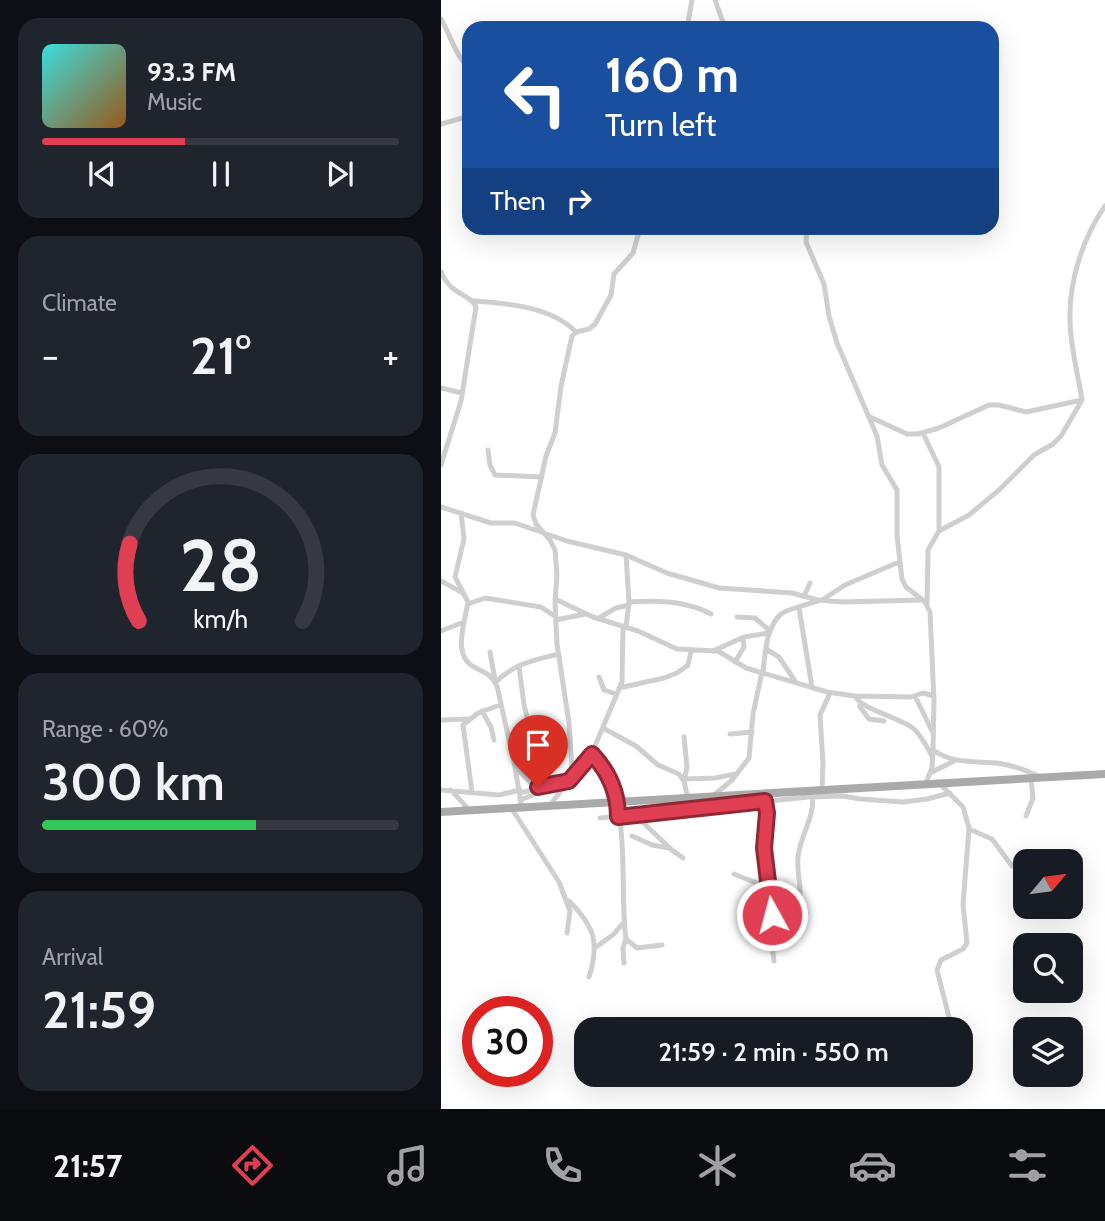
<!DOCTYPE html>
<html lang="en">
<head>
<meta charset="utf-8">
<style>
	body { margin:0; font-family:Cabin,sans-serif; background:#20242c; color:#f1f3f6; height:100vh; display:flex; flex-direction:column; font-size:26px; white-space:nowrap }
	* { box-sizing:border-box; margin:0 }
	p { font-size:23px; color:#9ea1a6 }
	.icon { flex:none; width:38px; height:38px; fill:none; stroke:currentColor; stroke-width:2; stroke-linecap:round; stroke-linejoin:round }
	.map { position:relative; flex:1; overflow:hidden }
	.drawer { display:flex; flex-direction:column; gap:18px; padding:18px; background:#0d0f14; width:441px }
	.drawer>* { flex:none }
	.banner { position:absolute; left:21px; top:21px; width:537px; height:214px; border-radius:21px; box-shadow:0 7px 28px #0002; background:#1a4fa0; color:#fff; overflow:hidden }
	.needle { width:46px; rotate:61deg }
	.fabs { position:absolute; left:572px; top:849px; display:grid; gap:14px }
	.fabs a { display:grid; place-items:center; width:70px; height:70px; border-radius:14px; background:#171b24; box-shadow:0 7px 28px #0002; font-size:35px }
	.speed { position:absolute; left:21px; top:996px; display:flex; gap:14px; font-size:35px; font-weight:700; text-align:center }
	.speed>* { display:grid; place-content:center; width:91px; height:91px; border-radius:50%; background:#171b24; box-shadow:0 7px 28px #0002; line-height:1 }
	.speed .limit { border:10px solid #d22; background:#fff; color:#111 }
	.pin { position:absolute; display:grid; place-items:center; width:60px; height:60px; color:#fff; margin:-72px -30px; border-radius:50% 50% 50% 0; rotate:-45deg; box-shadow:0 0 7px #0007 }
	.pin .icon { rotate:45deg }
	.me { position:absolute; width:77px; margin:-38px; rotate:353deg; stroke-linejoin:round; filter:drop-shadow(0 0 5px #0008) }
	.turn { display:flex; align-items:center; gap:24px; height:147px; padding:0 28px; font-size:32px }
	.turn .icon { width:91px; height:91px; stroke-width:2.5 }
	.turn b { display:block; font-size:49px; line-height:60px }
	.then { display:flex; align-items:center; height:66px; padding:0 28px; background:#0003; gap:14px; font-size:26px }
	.big { font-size:52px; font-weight:600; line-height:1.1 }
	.drawer .card { flex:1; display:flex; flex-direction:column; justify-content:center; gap:10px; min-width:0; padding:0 24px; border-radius:21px; background:#20242c }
	.drawer .dial { align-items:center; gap:0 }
	.dial svg { height:182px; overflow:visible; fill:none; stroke:#363941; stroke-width:7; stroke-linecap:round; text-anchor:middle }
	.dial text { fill:#f1f3f6; stroke:none }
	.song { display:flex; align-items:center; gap:21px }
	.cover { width:84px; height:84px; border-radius:10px; background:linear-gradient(135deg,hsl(180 70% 55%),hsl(30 70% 35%)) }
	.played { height:7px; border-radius:4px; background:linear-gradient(90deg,#df3e53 40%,#363941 40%) }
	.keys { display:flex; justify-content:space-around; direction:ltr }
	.heat { display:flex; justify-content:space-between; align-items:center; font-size:38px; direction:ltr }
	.charge { height:10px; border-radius:5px; background:linear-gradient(90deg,#34c759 60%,#363941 0) }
	.trip { position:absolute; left:133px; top:1017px; width:399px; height:70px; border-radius:21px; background:#171b24; box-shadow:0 7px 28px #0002; font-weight:600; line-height:70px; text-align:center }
	.menu { display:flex; height:112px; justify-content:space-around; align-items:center; background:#090b0e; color:#9ea1a6 }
	.menu .icon { width:49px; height:49px }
	.menu .selected { color:#df3e53 }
	.menu b { font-size:32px; color:#f1f3f6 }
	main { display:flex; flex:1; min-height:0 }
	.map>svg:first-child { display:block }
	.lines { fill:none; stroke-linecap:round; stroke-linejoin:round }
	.street { stroke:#cfcfcf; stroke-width:5 }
	.primary { stroke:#aaa; stroke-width:8 }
	.route-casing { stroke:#912836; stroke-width:18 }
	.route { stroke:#df3e53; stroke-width:12 }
</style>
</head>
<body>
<main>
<section class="drawer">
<div class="card">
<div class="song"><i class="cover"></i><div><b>93.3 FM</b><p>Music</p></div></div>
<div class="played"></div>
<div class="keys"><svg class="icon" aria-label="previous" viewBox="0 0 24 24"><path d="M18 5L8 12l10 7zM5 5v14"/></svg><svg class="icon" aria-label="pause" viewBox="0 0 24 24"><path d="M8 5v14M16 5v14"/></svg><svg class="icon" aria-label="next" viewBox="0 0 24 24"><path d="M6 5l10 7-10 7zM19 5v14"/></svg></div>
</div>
<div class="card"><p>Climate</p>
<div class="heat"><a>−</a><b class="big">21°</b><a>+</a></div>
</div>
<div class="card dial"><svg viewBox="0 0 100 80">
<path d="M14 69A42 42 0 1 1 86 69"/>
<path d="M14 69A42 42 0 0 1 10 35" stroke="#df3e53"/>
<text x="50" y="56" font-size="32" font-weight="700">28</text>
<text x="50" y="72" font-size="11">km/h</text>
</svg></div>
<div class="card"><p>Range · 60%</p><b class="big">300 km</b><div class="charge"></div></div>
<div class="card"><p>Arrival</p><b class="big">21:59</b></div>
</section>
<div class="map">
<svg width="664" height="1109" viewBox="0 0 664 1109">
	<rect width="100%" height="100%" fill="#fff"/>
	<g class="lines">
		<path class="street" d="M274 0 284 28
			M0 19C10 36 14 55 28 68
			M246 28 251 0
			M0 124 28 116
			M366 228 365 242 383 284 388 316 396 343 436 436 441 465 456 490V536L461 579 465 587 484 602 489 612 493 701 492 750 491 768 484 785
			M0 272C10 296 29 293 35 307L20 401 0 465
			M33 301C66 303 111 307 135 332
			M0 388 21 393
			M427 416 466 434H477L498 428 548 405H558L585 412 641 400
			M482 433 498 467V531L487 550 486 605
			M47 450 49 465 54 475 101 477
			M0 507 50 523H74L126 541 185 555 226 573 278 588 351 593 377 600 401 602 479 600
			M20 513 23 539 14 577 27 602C24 623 10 657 35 668 45 673 51 675 56 686L74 767 81 809
			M498 531 528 515 558 490 593 455 612 444 620 436 641 400C637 374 629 346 629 319 628 281 642 237 664 206
			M0 581 22 593
			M363 596 369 583
			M114 599 152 617 197 631 236 649 277 651 305 668 386 692 414 696 470 697 482 693 493 696
			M381 600 404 585 458 562
			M188 602C214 600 247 601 270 614
			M27 604 44 598 100 607 115 617
			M358 608 371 687
			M296 617 314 618 329 631
			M158 618 175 608 188 605
			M115 620 144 614
			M185 627 188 602 185 555
			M0 631 23 622
			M325 649 338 657 354 681
			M272 651 303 637 328 633
			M49 652 54 680
			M294 662 303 647 302 638
			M78 666 83 705 92 741 89 754
			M322 673C324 654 325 627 340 614 346 609 368 604 377 601
			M158 677 163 690 175 694
			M54 683C74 663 91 661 117 654
			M178 688 223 678 236 673 247 665 250 651
			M414 696C420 709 457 717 472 728 481 736 485 746 491 756
			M474 696 492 733
			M419 704V707L428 719 443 721
			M41 711 50 727 53 740
			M0 720 28 719
			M162 728 195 746 217 765 238 774 243 781 247 799
			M289 734 311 732
			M243 737 246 767 243 781
			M492 750C512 764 533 761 556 763 572 765 585 770 599 777
			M151 753C194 802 177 880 185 939L196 948 221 945
			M74 767 89 782 97 787
			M489 773 513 761
			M131 777 151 753 181 682 182 626
			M244 779 274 778 295 774
			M500 785 522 807 528 828 522 904 526 943 522 949 500 960 496 970 511 1029
			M0 790 58 795 79 790
			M10 790 29 811
			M381 791 382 763 379 715 389 693
			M31 792 22 725 37 713 59 705
			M79 793 127 781
			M272 796 291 780 308 758 312 714 321 672
			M79 800 92 795 101 786
			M324 801 326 813 323 848 331 904 330 939 333 961
			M109 805 131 777V768L128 723 116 644 114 603 116 575 114 550 109 540 95 524 92 515 105 456 114 433 120 386 131 336 135 332 148 329 154 324 170 295 173 274 192 253 199 228
			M71 809 118 882 129 911 126 933
			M194 815 231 850 242 858
			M585 816 592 798 590 779
			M159 818 368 797 402 796 419 799 462 802 486 799 509 793
			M528 829 551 839 571 866
			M191 836 211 845 228 848
			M293 874 328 888
			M128 901C153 926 159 942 148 977
			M331 915 347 913 357 907C363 890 355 875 357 857 359 836 372 822 372 797
			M155 947 173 934 183 922
			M183 963 182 948 185 938"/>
		<path class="primary" d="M0 812 664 774"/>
	</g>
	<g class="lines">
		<g class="route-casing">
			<path id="route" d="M97 787 128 781 151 754C167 771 177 793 177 817L324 801 326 813 323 848 331 915"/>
		</g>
		<use href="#route" class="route"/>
	</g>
</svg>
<div class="fabs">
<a><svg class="needle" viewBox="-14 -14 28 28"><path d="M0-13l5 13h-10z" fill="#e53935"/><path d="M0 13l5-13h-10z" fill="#9ea1a6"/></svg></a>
<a><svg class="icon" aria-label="search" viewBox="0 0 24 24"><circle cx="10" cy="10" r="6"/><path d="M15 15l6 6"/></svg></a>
<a><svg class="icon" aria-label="layers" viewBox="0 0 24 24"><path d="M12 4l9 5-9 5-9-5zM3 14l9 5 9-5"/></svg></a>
</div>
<div class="speed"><div class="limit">30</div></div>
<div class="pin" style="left:97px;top:787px;background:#d93025"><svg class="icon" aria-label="arrive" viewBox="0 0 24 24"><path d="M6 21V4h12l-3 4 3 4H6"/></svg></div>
<svg class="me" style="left:331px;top:915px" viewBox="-20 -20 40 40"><circle r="17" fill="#df3e53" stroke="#fff" stroke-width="3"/><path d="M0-11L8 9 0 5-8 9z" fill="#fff"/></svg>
<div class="trip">21:59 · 2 min · 550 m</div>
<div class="banner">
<div class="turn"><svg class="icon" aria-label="left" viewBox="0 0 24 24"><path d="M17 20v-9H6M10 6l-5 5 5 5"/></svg><div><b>160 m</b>Turn left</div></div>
<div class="then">Then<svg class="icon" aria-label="right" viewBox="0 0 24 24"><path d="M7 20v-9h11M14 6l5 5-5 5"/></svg></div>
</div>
</div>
</main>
<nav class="menu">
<b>21:57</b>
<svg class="icon selected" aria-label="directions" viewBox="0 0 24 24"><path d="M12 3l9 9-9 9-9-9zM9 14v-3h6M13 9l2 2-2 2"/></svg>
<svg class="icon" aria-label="music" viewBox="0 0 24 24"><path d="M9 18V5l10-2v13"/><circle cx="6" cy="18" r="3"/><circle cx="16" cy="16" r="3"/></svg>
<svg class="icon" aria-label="phone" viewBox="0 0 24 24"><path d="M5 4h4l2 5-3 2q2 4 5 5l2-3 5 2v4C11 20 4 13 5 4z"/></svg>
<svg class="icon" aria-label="climate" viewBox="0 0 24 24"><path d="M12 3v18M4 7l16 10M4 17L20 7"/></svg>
<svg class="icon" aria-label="car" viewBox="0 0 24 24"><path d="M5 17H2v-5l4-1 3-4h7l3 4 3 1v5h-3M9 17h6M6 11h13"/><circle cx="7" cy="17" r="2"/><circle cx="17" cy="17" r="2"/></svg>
<svg class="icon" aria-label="filters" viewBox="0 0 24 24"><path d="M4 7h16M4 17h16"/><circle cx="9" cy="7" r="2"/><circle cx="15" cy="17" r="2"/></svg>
</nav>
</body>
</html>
